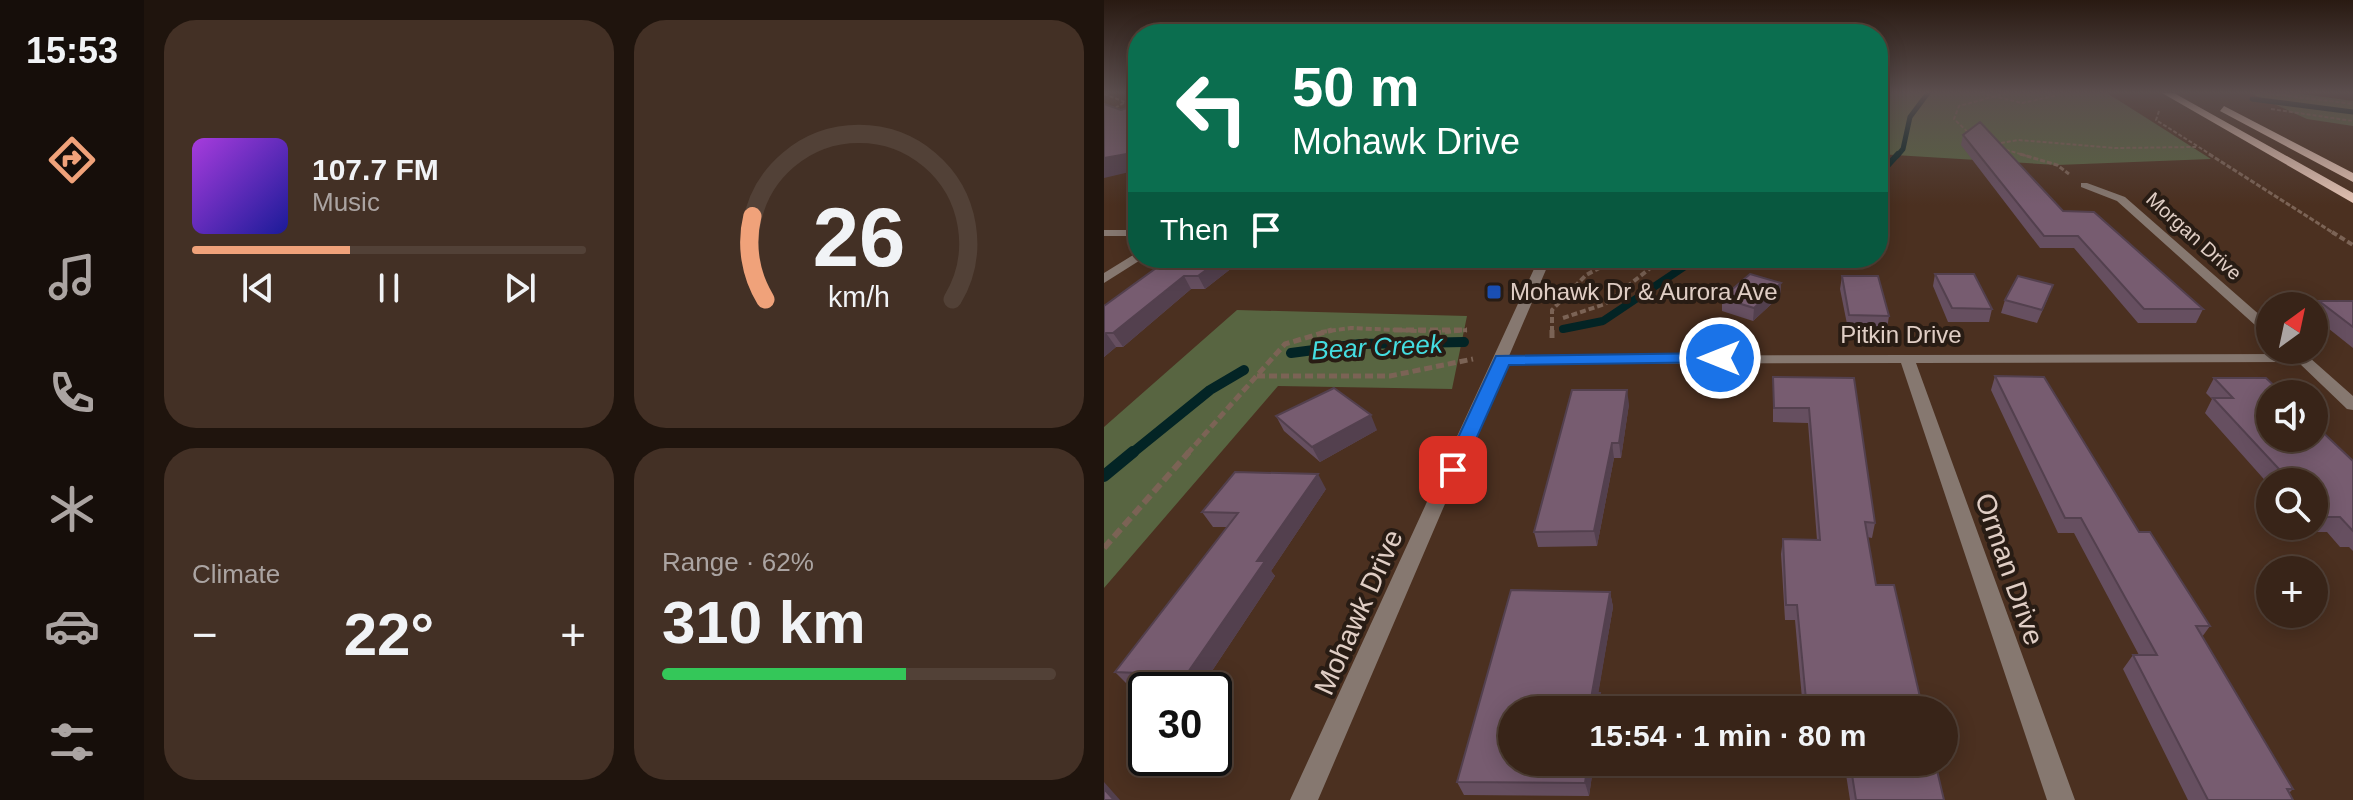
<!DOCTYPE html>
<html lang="en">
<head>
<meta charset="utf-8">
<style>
	body { margin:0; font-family:Helvetica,sans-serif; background:#433025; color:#f1f3f6; height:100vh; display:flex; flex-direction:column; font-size:30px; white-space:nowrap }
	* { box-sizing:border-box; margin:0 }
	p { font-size:26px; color:#aba4a2 }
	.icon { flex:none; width:44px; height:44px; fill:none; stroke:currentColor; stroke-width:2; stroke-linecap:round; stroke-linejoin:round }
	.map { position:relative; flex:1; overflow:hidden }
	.panel { display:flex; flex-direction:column; gap:20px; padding:20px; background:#1f140d; width:960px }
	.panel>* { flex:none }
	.top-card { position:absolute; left:24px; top:24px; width:760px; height:244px; border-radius:32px; box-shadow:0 4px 20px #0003,0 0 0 2px #524137; background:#0b6e4f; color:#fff; overflow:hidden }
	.needle { width:52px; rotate:33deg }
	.buttons { position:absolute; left:1152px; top:292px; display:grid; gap:16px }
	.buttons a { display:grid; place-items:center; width:72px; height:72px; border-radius:50%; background:#382418; box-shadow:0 4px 20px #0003,0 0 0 2px #524137; font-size:40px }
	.speed { position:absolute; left:24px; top:672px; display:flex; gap:16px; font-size:40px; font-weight:700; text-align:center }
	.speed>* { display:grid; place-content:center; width:104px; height:104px; border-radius:50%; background:#382418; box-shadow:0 4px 20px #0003,0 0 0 2px #524137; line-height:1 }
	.speed .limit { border:4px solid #111; border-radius:12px; background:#fff; color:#111 }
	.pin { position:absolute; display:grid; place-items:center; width:68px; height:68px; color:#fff; margin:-34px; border-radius:16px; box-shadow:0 4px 12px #0006 }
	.me { position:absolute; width:88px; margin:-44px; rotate:270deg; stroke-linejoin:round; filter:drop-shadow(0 0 6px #0008) }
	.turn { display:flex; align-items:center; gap:28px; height:168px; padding:0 32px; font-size:36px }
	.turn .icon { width:104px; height:104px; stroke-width:2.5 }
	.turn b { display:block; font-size:56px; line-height:68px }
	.then { display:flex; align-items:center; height:76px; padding:0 32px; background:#0003; gap:16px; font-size:30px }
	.big { font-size:60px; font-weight:800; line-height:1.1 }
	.panel .tile { flex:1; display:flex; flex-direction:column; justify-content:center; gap:12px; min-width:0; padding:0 28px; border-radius:32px; background:#433025 }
	.panel .dial { align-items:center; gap:0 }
	.dial svg { height:208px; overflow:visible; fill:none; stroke:#524137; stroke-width:7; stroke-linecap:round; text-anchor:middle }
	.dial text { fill:#f1f3f6; stroke:none }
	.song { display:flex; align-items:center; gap:24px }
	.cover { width:96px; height:96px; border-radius:12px; background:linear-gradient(135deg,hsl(280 70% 55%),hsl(240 70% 35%)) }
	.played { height:8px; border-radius:4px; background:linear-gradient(90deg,#f0a27a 40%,#524137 40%) }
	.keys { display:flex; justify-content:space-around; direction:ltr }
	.heat { display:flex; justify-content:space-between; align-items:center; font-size:44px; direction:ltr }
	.charge { height:12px; border-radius:6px; background:linear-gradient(90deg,#34c759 62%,#524137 0) }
	.panel .tiles { flex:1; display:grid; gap:20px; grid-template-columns:repeat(2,1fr) }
	.trip { position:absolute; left:394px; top:696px; width:460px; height:80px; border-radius:40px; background:#382418; box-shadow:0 4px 20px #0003,0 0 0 2px #524137; font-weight:800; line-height:80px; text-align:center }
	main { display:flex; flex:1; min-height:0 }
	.dock { display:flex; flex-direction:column; width:144px; justify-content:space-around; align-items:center; background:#160e0a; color:#aba4a2 }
	.dock .icon { width:56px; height:56px }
	.dock .current { color:#f0a27a }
	.dock b { font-size:36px; color:#f1f3f6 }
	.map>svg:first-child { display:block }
	.green { fill:#586541 }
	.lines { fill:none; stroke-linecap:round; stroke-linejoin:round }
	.stream-far4 { stroke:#032425; stroke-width:5 }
	.stream-far3 { stroke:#032425; stroke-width:6 }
	.stream-far2 { stroke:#032425; stroke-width:8 }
	.stream-far1 { stroke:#032425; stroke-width:10 }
	.stream { stroke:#032425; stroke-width:12 }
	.path-far4 { stroke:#7b6355; stroke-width:2; stroke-dasharray:4 2; stroke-linecap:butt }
	.path-far3 { stroke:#7b6355; stroke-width:3; stroke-dasharray:5 2; stroke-linecap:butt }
	.path-far2 { stroke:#7b6355; stroke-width:4; stroke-dasharray:6 3; stroke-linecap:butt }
	.path-far1 { stroke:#7b6355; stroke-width:5; stroke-dasharray:8 4; stroke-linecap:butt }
	.path { stroke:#7b6355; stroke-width:6; stroke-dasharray:10 5; stroke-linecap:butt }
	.minor { fill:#867870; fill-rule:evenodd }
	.trunk { fill:#e4c3b3; fill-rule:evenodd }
	.wall { fill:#664f60 }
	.shaded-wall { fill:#53404e }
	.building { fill:#775c70; stroke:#53404e; stroke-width:2 }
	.route { fill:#1a73e8; stroke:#114b97; stroke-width:2 }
	.transit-dot { fill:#1a4fb4; stroke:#281c14; stroke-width:3 }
	.labels { text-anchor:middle; stroke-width:8; stroke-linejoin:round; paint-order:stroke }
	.far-street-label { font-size:20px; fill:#e0cec5; stroke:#281c14 }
	.poi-label { font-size:24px; fill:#e0cec5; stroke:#281c14; text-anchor:start }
	.street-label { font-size:24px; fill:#e0cec5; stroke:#281c14 }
	.water-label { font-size:26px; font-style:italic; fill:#44dde1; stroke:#281c14 }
	.near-street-label { font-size:28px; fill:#e0cec5; stroke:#281c14 }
</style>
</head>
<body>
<main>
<nav class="dock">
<b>15:53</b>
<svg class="icon current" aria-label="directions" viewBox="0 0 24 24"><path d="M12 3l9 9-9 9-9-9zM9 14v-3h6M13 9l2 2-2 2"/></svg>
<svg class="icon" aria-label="music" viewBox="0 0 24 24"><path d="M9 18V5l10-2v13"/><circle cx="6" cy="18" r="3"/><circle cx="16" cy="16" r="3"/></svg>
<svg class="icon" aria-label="phone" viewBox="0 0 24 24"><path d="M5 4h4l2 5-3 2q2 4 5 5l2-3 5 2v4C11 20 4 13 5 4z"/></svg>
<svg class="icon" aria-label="climate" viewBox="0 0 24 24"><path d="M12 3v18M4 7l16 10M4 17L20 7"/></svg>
<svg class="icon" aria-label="car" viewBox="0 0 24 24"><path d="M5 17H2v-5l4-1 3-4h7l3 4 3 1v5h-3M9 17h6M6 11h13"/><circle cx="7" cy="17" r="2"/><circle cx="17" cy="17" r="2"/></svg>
<svg class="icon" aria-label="filters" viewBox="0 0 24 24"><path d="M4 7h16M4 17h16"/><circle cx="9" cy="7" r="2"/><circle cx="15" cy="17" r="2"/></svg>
</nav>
<section class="panel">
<div class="tiles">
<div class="tile">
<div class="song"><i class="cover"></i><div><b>107.7 FM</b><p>Music</p></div></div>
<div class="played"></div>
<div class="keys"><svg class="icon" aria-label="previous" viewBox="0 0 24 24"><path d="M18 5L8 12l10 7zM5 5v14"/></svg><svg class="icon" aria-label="pause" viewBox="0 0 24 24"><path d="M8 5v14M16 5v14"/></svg><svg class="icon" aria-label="next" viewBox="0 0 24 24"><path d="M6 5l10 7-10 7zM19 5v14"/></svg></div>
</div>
<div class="tile dial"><svg viewBox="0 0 100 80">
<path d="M14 69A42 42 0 1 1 86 69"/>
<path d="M14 69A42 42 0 0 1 9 37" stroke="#f0a27a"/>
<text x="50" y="56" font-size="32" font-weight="700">26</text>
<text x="50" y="72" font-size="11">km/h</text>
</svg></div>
<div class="tile"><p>Climate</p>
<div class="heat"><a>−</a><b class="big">22°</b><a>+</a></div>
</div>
<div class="tile"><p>Range · 62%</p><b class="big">310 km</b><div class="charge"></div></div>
</div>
</section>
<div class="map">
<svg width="1249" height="800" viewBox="0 0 1249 800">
	<rect width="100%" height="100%" fill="#4b3020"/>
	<path class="green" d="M774 93H1003L1107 159 953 165 774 154Z
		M1146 93H1191L1249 101V126L1203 119Z
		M133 310 363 316 348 389 174 386 0 588V427Z"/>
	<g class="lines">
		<path class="stream-far4" d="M1148 99 1249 112
			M793 156 799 149 806 117 824 93"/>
		<path class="stream-far3" d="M774 176 794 154"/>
		<path class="stream-far2" d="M459 329 499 321 593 258"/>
		<path class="stream-far1" d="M187 353 256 344 360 342
			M27 454 106 390 140 370"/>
		<path class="stream" d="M0 476 29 452"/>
		<path class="path-far4" d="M877 93 918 103 950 96 944 93
			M1160 93 1249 104
			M0 94 21 102 0 115
			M1167 109 1249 121
			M1055 111 1052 120 1109 156
			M868 136 850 119 855 106 903 93
			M891 144 914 140 1011 148 1092 147
			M896 148 923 156"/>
		<path class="path-far3" d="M916 154 953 165 965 174
			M1105 154 1231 234"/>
		<path class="path-far2" d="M1228 232 1249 245
			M459 318 501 304 559 258
			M217 332 247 328 337 332
			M341 332 363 330
			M448 332V310L482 275 514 258"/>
		<path class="path-far1" d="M290 330H363
			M448 330V338
			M153 376H286L369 359
			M83 454 181 344 228 330"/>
		<path class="path" d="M0 548 85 452"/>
		<path class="minor" d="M977 183H983L1021 197 1166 324V335L1161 334 1013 201 977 187Z
			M0 230H34V236H0Z
			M34 252V258L38 259 0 283V273Z
			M435 258H447L405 356 1185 354V350H1197L1249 396V410L1243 409 1194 362 812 363 971 800H943L797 363 401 364 214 800H186Z"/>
		<path class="trunk" d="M1058 93H1070L1249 193V203Z
			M1120 106 1249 173V182L1116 111Z"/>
	</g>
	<path class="wall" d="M859 135 959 211 1099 309 1092 323H1034L970 248H936L857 145Z
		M66 258 138 260 101 289H87L19 347H12L0 357V306Z
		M831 274 888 309 885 322H844L829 286Z
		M738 276 785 316 783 329H744L736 289Z
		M677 283 676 296 649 321 618 311V298Z
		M944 298 933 323 897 313 901 300Z
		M1215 301H1249V348L1210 317V310Z
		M891 376 1035 532 1106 626 1098 637 1189 789 1185 793 1189 800H1084L1019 669 1029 655H1035L970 533H954L887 390Z
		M669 377 750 378 771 523 768 538 763 537 772 585 819 710H699L691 620H681L677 554 679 539 713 540 704 423 669 422Z
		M1110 378 1249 461V551L1245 547H1236L1223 532H1208L1202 526H1210V482H1166V486L1101 413 1108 399 1102 393Z
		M525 404 517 458H510L493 546 434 547 430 532Z
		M172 416 273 430 216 462 180 431Z
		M222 489 167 571 171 576 96 689 26 687 11 672 123 527H109L98 512Z
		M407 590 506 592 509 607 494 693H496L499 710H408V762H490L485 796 360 795 353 782Z
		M704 762H831L840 800H746L741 768 705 767Z"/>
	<path class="shaded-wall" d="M34 152V170L0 178V158Z
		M118 258H137L138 260 101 289 94 276Z
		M80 276 87 289 19 347 9 333Z
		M677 283 676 296 649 321 650 308Z
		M2 333 12 347 0 357V335Z
		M523 390 525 404 517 458 515 443Z
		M267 415 273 430 216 462 208 447Z
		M508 443 510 458 493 546 490 531Z
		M214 474 222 489 167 571 171 576 96 689 82 675 153 561Z
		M506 592 509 607 492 707 488 693Z
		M496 693 499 707V710H493Z
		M484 762H490L485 796 481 783Z
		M0 782 16 800H10L0 789Z"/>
	<path class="building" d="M0 104 17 110 34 104V152L0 158Z
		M876 122 959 211 990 212 1099 309H1040L974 236H940L859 135Z
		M66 258H118L94 276H80L9 333H2L0 335V306Z
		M646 274 677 283 650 308 618 298Z
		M831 274H870L888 309 848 308Z
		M738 276H774L785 316 745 315Z
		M914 276 949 285 938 310 901 300Z
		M1215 301H1249V327Z
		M891 376 940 377 1035 532H1046L1106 626H1092L1189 789H1183L1189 800H1104L1029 655H1053L977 518H961Z
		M669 377 750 378 771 523 761 522 772 585H790L819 710H703L693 605H682L679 539 716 540 705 408H670Z
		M1110 378H1162L1179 394H1166V438H1210V424L1249 461V531L1236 517H1220L1210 506V482H1187L1109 398H1129Z
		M230 388 267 415 208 447 172 416Z
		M468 390H523L515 443H508L490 531 430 532Z
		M131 472 214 474 153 561H161L82 675 11 672 134 513 98 512Z
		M407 590 506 592 488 693H496L493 710H408V762H484L481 783 353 782Z
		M746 762H831L840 800H752Z
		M0 789 10 800H0Z"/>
	<linearGradient id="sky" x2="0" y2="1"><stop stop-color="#291a12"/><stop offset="0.45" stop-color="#5b4e4e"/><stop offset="1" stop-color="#5b4e4e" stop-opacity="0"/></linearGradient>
	<rect width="1249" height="205" fill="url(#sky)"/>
	<path class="route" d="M616 353 624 358 622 362 405 365 356 475 349 477 339 470 392 356Z"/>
	<rect class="transit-dot" x="382" y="284" width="16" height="16" rx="4"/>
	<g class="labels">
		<g class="far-street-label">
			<text transform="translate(1090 236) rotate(42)" y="7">Morgan Drive</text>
		</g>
		<g class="poi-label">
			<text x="406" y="300">Mohawk Dr &amp; Aurora Ave</text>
		</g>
		<g class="street-label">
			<text x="797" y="343">Pitkin Drive</text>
		</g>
		<g class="water-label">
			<text transform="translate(273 347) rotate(-3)" y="9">Bear Creek</text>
		</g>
		<g class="near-street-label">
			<text transform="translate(906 569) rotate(71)" y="10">Orman Drive</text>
			<text transform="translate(254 612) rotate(-66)" y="10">Mohawk Drive</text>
		</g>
	</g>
</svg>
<div class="buttons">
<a><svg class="needle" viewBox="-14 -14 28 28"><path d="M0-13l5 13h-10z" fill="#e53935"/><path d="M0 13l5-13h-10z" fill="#aba4a2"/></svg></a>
<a><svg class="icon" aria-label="sound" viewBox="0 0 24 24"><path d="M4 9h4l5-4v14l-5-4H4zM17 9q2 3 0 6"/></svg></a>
<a><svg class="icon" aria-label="search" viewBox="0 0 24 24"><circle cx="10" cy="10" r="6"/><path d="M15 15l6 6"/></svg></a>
<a>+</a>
</div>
<div class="speed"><div class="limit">30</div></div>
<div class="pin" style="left:349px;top:470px;background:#d93025"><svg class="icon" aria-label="arrive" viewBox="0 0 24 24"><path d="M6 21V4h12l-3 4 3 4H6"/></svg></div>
<svg class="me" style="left:616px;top:358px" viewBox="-20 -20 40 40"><circle r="17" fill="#1a73e8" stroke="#fff" stroke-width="3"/><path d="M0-11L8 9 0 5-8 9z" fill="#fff"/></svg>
<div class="trip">15:54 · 1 min · 80 m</div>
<div class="top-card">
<div class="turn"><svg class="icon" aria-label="left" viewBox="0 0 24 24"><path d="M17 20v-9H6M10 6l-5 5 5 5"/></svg><div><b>50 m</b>Mohawk Drive</div></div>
<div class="then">Then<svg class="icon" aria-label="arrive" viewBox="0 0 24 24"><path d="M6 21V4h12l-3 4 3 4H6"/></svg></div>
</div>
</div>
</main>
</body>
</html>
